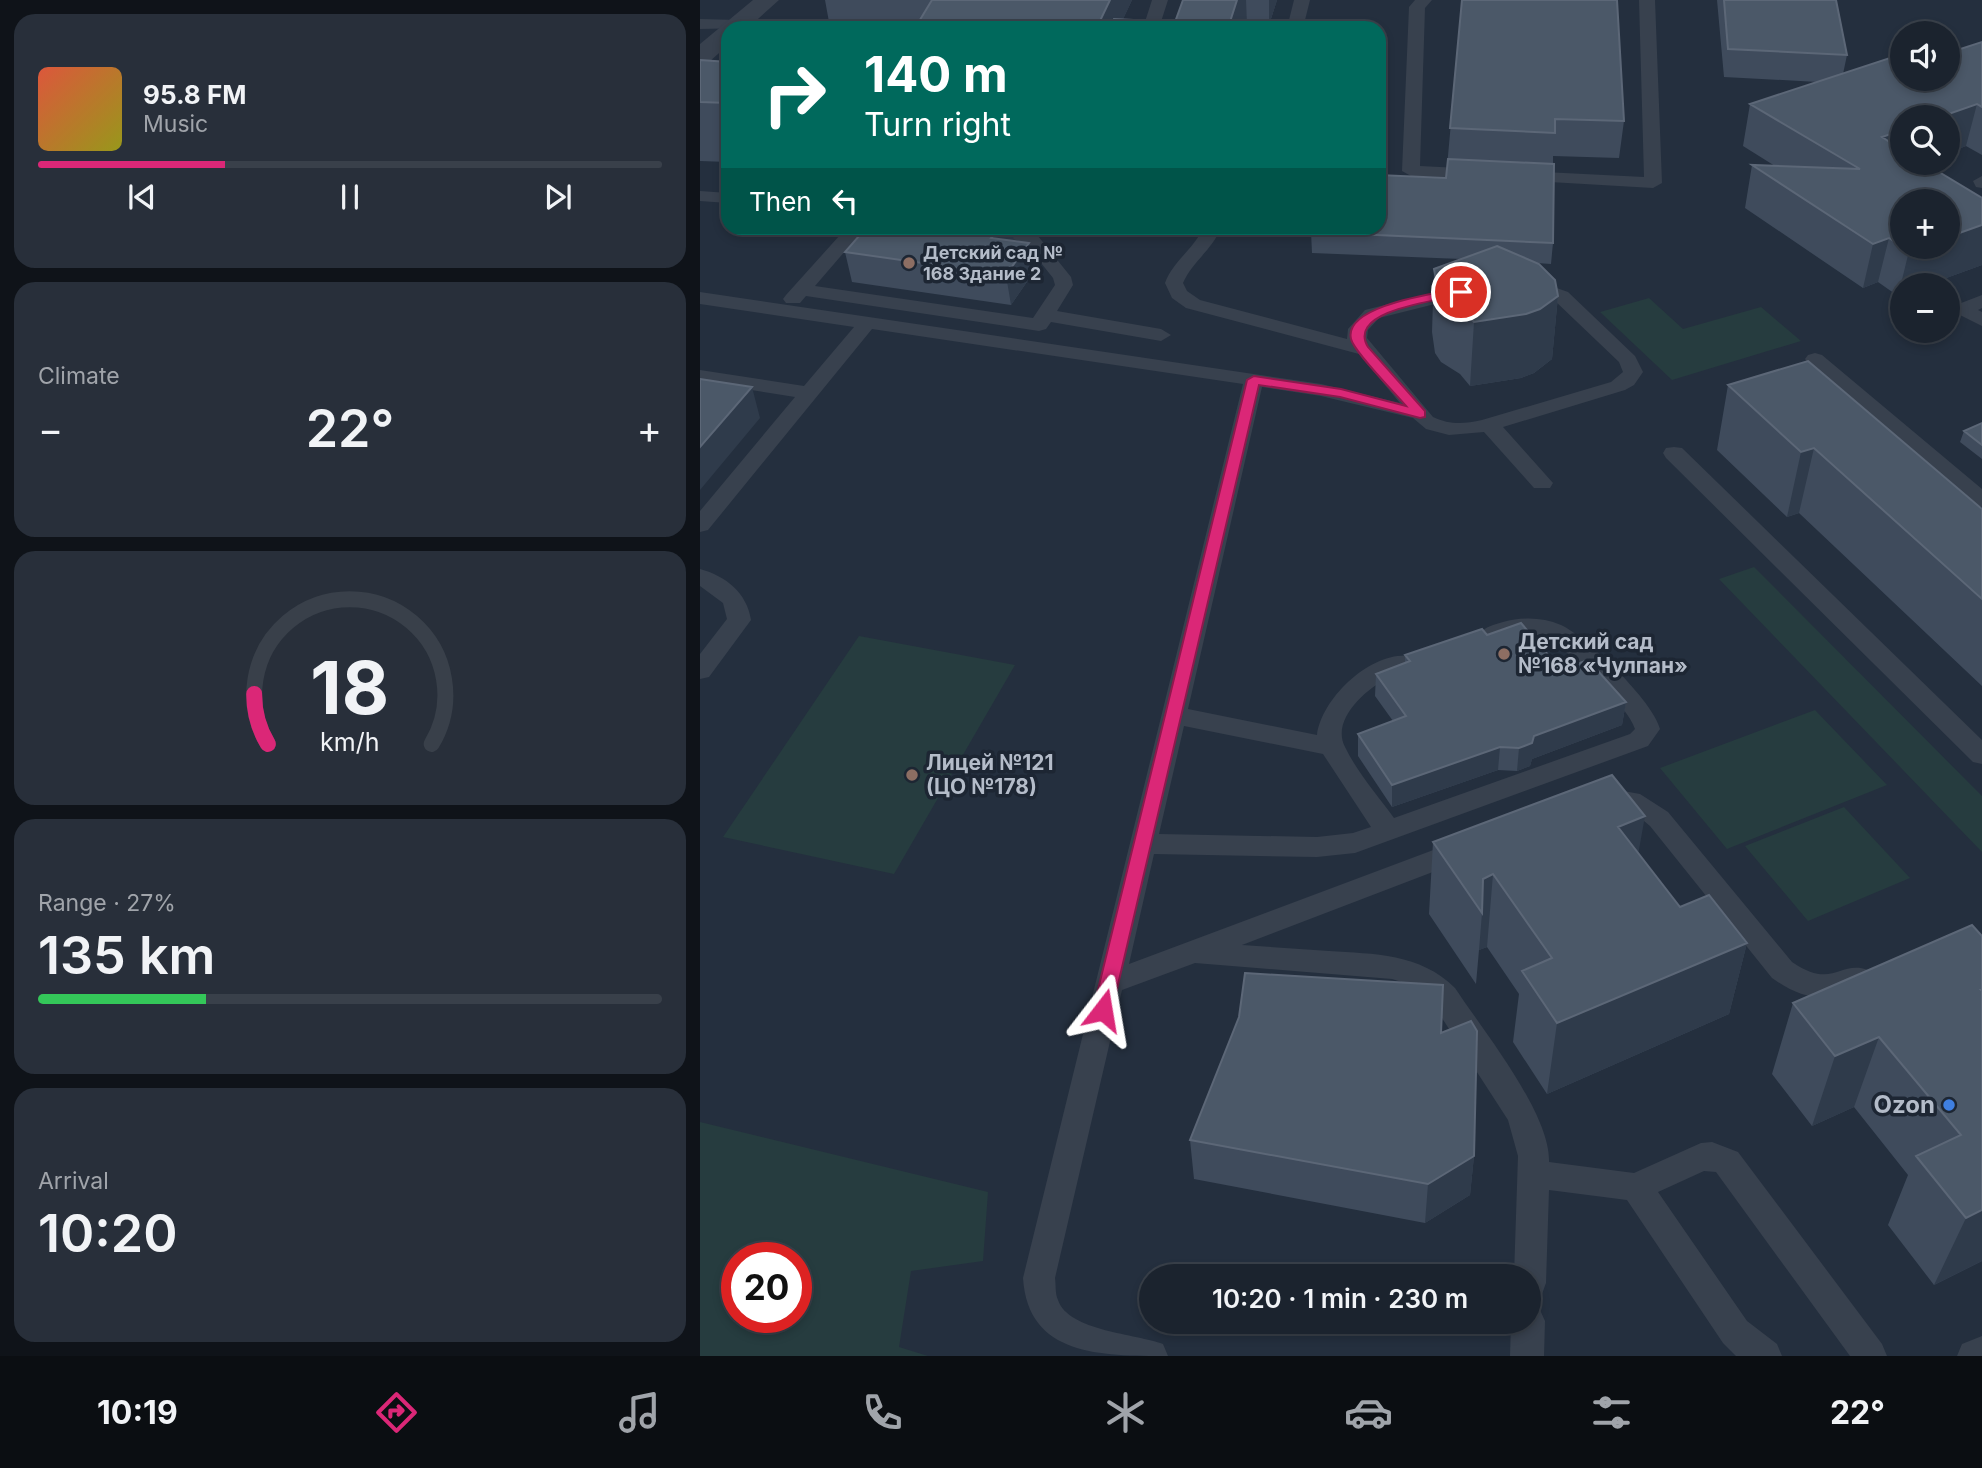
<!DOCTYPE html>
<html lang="en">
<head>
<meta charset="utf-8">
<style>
	body { margin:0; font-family:Inter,sans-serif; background:#282f3a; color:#f1f3f6; height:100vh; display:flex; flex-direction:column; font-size:26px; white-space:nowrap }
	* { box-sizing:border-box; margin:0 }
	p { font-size:23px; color:#a0a4aa }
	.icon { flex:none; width:38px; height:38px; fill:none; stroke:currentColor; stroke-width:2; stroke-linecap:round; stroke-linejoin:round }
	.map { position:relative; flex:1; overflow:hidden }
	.sheet { display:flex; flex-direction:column; gap:14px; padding:14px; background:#0f1319; width:700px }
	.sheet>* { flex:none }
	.banner { position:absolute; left:21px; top:21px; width:665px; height:214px; border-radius:21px; box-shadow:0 4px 10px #0003,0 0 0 2px #39404a; background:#00695c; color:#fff; overflow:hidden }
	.fabs { position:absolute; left:1190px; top:21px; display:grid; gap:14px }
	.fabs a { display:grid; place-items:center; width:70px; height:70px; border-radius:50%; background:#1b232e; box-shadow:0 4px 10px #0003,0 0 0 2px #39404a; font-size:35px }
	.speed { position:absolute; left:21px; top:1242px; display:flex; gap:14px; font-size:35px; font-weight:700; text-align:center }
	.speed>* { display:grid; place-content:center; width:91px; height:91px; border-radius:50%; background:#1b232e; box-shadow:0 4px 10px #0003,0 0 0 2px #39404a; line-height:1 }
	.speed .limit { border:10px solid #d22; background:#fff; color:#111 }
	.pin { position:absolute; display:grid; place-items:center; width:60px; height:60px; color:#fff; margin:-30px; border:4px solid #fff; border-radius:50%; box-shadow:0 2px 7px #0007 }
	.me { position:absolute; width:77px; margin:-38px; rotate:14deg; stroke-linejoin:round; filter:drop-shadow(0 0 5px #0008) }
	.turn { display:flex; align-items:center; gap:24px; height:147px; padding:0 28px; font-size:32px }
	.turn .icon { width:91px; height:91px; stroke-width:2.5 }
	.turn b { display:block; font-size:49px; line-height:60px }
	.then { display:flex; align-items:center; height:66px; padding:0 28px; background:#0003; gap:14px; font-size:26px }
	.big { font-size:52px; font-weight:600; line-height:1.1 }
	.sheet .card { flex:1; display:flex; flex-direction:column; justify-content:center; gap:10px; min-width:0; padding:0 24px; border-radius:21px; background:#282f3a }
	.sheet .dial { align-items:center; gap:0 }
	.dial svg { height:182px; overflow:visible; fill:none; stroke:#39404a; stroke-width:7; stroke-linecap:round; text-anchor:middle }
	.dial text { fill:#f1f3f6; stroke:none }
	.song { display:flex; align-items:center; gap:21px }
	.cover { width:84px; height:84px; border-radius:10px; background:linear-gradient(135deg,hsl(10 70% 55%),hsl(60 70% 35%)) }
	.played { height:7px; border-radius:4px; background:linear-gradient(90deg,#db2777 30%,#39404a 30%) }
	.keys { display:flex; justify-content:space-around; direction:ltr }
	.heat { display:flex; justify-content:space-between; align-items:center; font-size:38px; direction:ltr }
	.charge { height:10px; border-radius:5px; background:linear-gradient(90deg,#34c759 27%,#39404a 0) }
	.trip { position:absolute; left:439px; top:1264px; width:402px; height:70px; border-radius:35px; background:#1b232e; box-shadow:0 4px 10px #0003,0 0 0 2px #39404a; font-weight:600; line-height:70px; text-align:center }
	.tab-bar { display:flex; height:112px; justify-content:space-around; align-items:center; background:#0b0e12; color:#a0a4aa }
	.tab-bar .icon { width:49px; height:49px }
	.tab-bar .on { color:#db2777 }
	.tab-bar b { font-size:32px; color:#f1f3f6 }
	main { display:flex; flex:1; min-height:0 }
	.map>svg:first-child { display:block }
	.green { fill:#263c3f; fill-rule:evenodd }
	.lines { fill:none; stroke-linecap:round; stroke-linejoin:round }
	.service { fill:#38414e; fill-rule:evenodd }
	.minor { fill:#38414e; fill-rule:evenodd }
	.wall { fill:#3f4b5c }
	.shaded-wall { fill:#2f3b4b }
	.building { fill:#4b5868; stroke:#5c6777; stroke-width:2 }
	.route { fill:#db2777; stroke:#8e194d; stroke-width:2 }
	.education-dot { fill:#8d6e63; stroke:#1d2633; stroke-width:2.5 }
	.shop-dot { fill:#3f7fe0; stroke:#1d2633; stroke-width:2.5 }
	.labels { text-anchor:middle; stroke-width:7; stroke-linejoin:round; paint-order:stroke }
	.far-poi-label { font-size:18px; font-weight:bold; fill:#b4bcc9; stroke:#1d2633; text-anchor:start }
	.poi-label { font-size:21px; font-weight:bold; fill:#b4bcc9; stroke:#1d2633; text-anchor:start }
	.near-poi-label { font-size:24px; font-weight:bold; fill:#b4bcc9; stroke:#1d2633; text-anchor:end }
</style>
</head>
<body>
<main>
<section class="sheet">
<div class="card">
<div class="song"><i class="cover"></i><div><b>95.8 FM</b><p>Music</p></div></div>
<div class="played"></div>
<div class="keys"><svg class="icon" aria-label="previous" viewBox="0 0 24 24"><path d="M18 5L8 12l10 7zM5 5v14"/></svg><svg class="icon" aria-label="pause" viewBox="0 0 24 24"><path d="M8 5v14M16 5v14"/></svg><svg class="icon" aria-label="next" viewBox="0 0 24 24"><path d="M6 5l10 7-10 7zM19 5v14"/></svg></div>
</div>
<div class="card"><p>Climate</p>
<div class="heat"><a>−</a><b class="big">22°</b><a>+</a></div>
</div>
<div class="card dial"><svg viewBox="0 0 100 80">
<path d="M14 69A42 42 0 1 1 86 69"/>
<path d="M14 69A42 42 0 0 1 8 47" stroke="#db2777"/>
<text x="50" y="56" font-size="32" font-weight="700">18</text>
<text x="50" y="72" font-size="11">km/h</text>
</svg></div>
<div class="card"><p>Range · 27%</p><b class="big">135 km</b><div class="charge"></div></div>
<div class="card"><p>Arrival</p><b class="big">10:20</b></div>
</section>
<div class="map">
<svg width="1282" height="1356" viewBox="0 0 1282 1356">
	<rect width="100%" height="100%" fill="#242f3e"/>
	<path class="green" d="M949 298 983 329 1061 307 1101 341 972 380 900 312Z
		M1054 567 1282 796V852L1019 579Z
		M159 636 315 665 194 874 23 837Z
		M1115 710 1187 785 1027 849 960 768Z
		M1144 807 1210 878 1108 921 1045 846Z
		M0 1122 288 1192 283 1261 211 1271 199 1347 228 1356H0ZM96 1258V1318H37V1258Z"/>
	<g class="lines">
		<path class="service" d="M452 0H468L459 28H443Z
			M594 0H610L603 28H587Z
			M715 0H732L725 8 720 166 779 169 788 174 785 178 711 176 702 171 709 7Z
			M939 0H955L962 183 953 188 816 180 813 176 816 172 822 171 944 177Z
			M0 19 38 20 46 25 44 28 0 29Z
			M1282 176V188L1276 187 1273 181Z
			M0 191 28 193V203L0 201Z
			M155 228H177L152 243 115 286 333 318 355 285 353 278 326 244 316 240 265 233 256 228H303L338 236 371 277 373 285 357 311 461 329 471 335 461 341 351 322 346 329 339 331 106 296 100 303H86L83 299 86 295 140 235Z
			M503 228H521C512 250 492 262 483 283L487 291 500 300 647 339 648 329 665 310 764 285 771 287 774 291 771 295 679 318 668 330 667 338 733 417C750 425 764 424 782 420L911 382 923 372 919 362 854 300 817 294 814 290 817 286H851L868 292 935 356 943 372 934 385 925 390 803 427 853 483 850 488H834L784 432 749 435 726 429 713 418 621 396 562 387 488 709 617 735C622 696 676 646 717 657L720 663 717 669C706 672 696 674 686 679 665 690 631 720 645 747 657 772 678 796 694 818L930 734 935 729C930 708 860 639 837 635 819 631 801 645 784 640L780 634C785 626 794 625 803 622 823 617 842 617 861 625 887 637 954 702 960 729L948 746 655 853 617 857 454 854 429 964 752 843 762 840 772 843 775 850 772 857 542 945C571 947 600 949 629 951 674 954 720 953 755 988 782 1029 851 1114 849 1162L934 1173 1001 1143 1012 1142 1038 1152 1182 1344 1187 1356H1150L1016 1172 1004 1171 958 1192 1047 1321 1077 1344 1082 1356H1036L1023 1343 927 1200 849 1190 846 1283 842 1294 830 1298V1276H814L818 1156 808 1120 729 998 711 985 692 979 495 963 422 990 355 1278C356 1285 355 1294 358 1300 368 1331 437 1334 463 1344L468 1356C400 1356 328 1356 323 1278L543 384 172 329 8 530 0 532V511L95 397 0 382V370L104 386 154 327 0 304V292L621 384 700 403 659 354 486 308 472 298 465 283C473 261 494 249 503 228ZM484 726 623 754 671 827 653 833 617 837 459 834Z
			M1282 295V308L1278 310 1282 312V326L1256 313 1253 309 1256 305Z
			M1115 353 1122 355 1282 489V507L1274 505 1108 363 1105 359 1108 355Z
			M974 447 982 448 1282 740V764L1273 762 966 458 963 453 966 448Z
			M0 569C26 576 47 593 51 620L9 677 0 679V654L27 619 23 603 0 586Z
			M907 788 940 794 968 812 1092 962C1133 990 1139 960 1168 970L1172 978 1168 986C1130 1002 1107 1003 1072 978L950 826C920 800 918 815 889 806L885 799 889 792Z
			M830 1306 840 1310 845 1321 844 1356H810L811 1321H830Z
			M1282 1336V1356H1257L1262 1344Z"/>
		<path class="minor" d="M53 0H79L48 28H28V45L9 62 0 64V44Z"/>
	</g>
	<path class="wall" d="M125 0H432L423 19 475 22 483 0H577L569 25H547L546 28H215L216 26 129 22Z
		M762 0 924 121 919 158 853 156V243L851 264 837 263 858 296 852 359 834 373 821 378 770 386 760 374 741 362 735 353 732 332 734 269 761 259 612 253 611 232 746 178Z
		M1017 0H1136L1147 55 1143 74 1202 79 1282 42V155L1266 146 1248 153V117L1202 163 1282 265 1227 285H1202V294L1198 296 1178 282 1163 288 1045 208 1052 165 1075 166 1043 146 1050 104 1118 82 1024 77Z
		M0 60 28 62V162L0 161Z
		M314 241 329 243 333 273 311 305 152 282 145 252Z
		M1028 385 1282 509V686L1099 513 1087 517 1017 450Z
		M1282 423V459L1260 442 1264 431Z
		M787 635 861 670 926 702 922 725 832 759 830 766 817 771 798 770 692 807 658 756V734L693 721 675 696 676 674 705 663V655Z
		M733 842 938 854 980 907 1047 943 1029 1014 847 1094 813 1042 819 994 787 947 779 950 776 984 729 914Z
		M1272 925 1282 1261 1234 1285 1188 1225 1208 1175 1154 1107 1112 1126 1072 1074 1093 1003Z
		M741 1033 774 1156 770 1195 725 1223 494 1179 490 1140Z"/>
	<path class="shaded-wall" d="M410 0H432L419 28H399L398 25Z
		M537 0H546L547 25 546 28H528Z
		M569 0H577L569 25Z
		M1277 104 1266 146 1248 153V117H1240Z
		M1202 130V163L1182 137Z
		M1282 225V265L1227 285H1202V294L1198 296 1209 251 1222 247H1248V237Z
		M299 228H312L314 243 291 238Z
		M1189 238 1178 282 1163 288 1173 244Z
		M329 243 333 273 311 305 306 275Z
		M858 296 852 359 834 373 821 378 770 386 774 322Z
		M52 387 60 418 0 490V447Z
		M1114 448 1099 513 1087 517 1101 452Z
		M926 702 922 725 832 759 830 766 817 771 819 748 834 736Z
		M800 747 798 770 692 807V785Z
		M945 816 932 889 918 827Z
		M793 874 787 947 779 950 782 913 783 879Z
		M1047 943 1029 1014 847 1094 857 1023Z
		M1179 1037 1154 1107 1112 1126 1135 1056Z
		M774 1156 770 1195 725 1223 728 1184Z
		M1282 1210V1261L1234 1285 1266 1218Z"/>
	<path class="building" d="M232 0H410L398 25H401L400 28H215Z
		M483 0H537L528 28H410L414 19 475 22Z
		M762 0H917L924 121 855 119V133L750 128Z
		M1024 0H1136L1147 55 1028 49Z
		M1282 42V107L1277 104 1240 117H1202V130L1182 137 1202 150V163H1224L1282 198V225L1248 237V201H1202V247H1222L1209 251 1189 238 1173 244 1052 165 1160 169 1050 104 1199 55 1202 57V79H1248V53Z
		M0 60 28 62V103L0 102Z
		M748 159 854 164 853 243 611 232 612 228H679V175L746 178Z
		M166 228H299L291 238 329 243 306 275 145 252Z
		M797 246 839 264 855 280 858 296 840 309 826 314 774 322 763 311 744 298 738 290 734 269Z
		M1108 361 1282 509V599L1114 448 1101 452 1028 385Z
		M0 379 52 387 0 447Z
		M1282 423V445L1264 431Z
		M821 623 861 670 888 660 926 702 834 736 832 743 819 748 800 747 692 785 658 734 706 716 676 674 710 661 705 655 782 629 787 635Z
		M912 775 945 816 918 827 980 907 1009 895 1047 943 857 1023 822 971 852 958 793 874 783 879 782 913 733 842Z
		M1272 925 1282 936V990H1281L1282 991V1210L1266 1218 1216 1156 1261 1135 1179 1037 1135 1056 1093 1003Z
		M545 973 743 985 741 1033 771 1021 777 1031 774 1156 728 1184 490 1140 539 1017Z"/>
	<path class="route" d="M761 288 766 289V294C744 300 645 309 668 347L725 411V417L720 418 640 397 559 385 412 1010 409 1015 403 1018 396 1015 393 1010 547 380 554 376 641 389 706 406C695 393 654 352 651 339 643 305 739 293 761 288Z"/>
	<g class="education-dot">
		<circle cx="209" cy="263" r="7"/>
		<circle cx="804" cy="654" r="7"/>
		<circle cx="212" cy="775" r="7"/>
	</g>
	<circle class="shop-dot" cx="1249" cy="1105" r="7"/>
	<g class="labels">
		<g class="far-poi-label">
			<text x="223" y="259">Детский сад №<tspan x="223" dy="21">168 Здание 2</tspan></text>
		</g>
		<g class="poi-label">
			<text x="818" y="649">Детский сад<tspan x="818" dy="24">№168 «Чулпан»</tspan></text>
			<text x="226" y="770">Лицей №121<tspan x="226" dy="24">(ЦО №178)</tspan></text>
		</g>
		<g class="near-poi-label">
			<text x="1235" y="1113">Ozon</text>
		</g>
	</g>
</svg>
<div class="fabs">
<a><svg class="icon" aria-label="sound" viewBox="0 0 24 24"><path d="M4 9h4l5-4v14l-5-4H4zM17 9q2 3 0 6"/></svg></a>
<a><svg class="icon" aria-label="search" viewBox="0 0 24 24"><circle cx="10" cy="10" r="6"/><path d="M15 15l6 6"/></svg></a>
<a>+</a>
<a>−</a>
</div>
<div class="speed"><div class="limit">20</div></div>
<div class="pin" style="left:761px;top:292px;background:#d93025"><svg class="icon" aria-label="arrive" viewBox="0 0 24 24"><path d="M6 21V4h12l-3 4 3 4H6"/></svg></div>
<svg class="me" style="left:403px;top:1010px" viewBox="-20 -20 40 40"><path d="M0-17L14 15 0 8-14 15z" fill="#db2777" stroke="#fff" stroke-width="4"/></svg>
<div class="trip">10:20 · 1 min · 230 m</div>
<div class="banner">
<div class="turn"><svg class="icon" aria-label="right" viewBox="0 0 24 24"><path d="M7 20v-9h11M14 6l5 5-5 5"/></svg><div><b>140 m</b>Turn right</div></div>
<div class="then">Then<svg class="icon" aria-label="left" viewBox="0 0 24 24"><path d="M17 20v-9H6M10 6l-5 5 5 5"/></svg></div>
</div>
</div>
</main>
<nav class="tab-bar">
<b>10:19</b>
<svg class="icon on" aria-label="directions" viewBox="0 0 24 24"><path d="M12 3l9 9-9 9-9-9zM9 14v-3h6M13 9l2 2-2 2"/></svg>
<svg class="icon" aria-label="music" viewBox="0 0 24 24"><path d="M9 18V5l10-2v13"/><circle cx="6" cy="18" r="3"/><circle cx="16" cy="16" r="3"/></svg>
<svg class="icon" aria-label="phone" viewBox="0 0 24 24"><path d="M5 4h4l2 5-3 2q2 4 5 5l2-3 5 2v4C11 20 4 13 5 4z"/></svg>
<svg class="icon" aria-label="climate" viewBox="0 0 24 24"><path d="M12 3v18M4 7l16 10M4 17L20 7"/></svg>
<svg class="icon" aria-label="car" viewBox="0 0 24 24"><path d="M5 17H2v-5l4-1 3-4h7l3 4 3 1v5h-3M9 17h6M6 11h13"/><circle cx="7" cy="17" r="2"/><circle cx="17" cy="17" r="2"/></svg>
<svg class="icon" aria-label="filters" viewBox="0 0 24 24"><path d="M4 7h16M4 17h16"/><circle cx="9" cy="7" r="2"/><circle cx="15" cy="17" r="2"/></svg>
<b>22°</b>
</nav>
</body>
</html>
